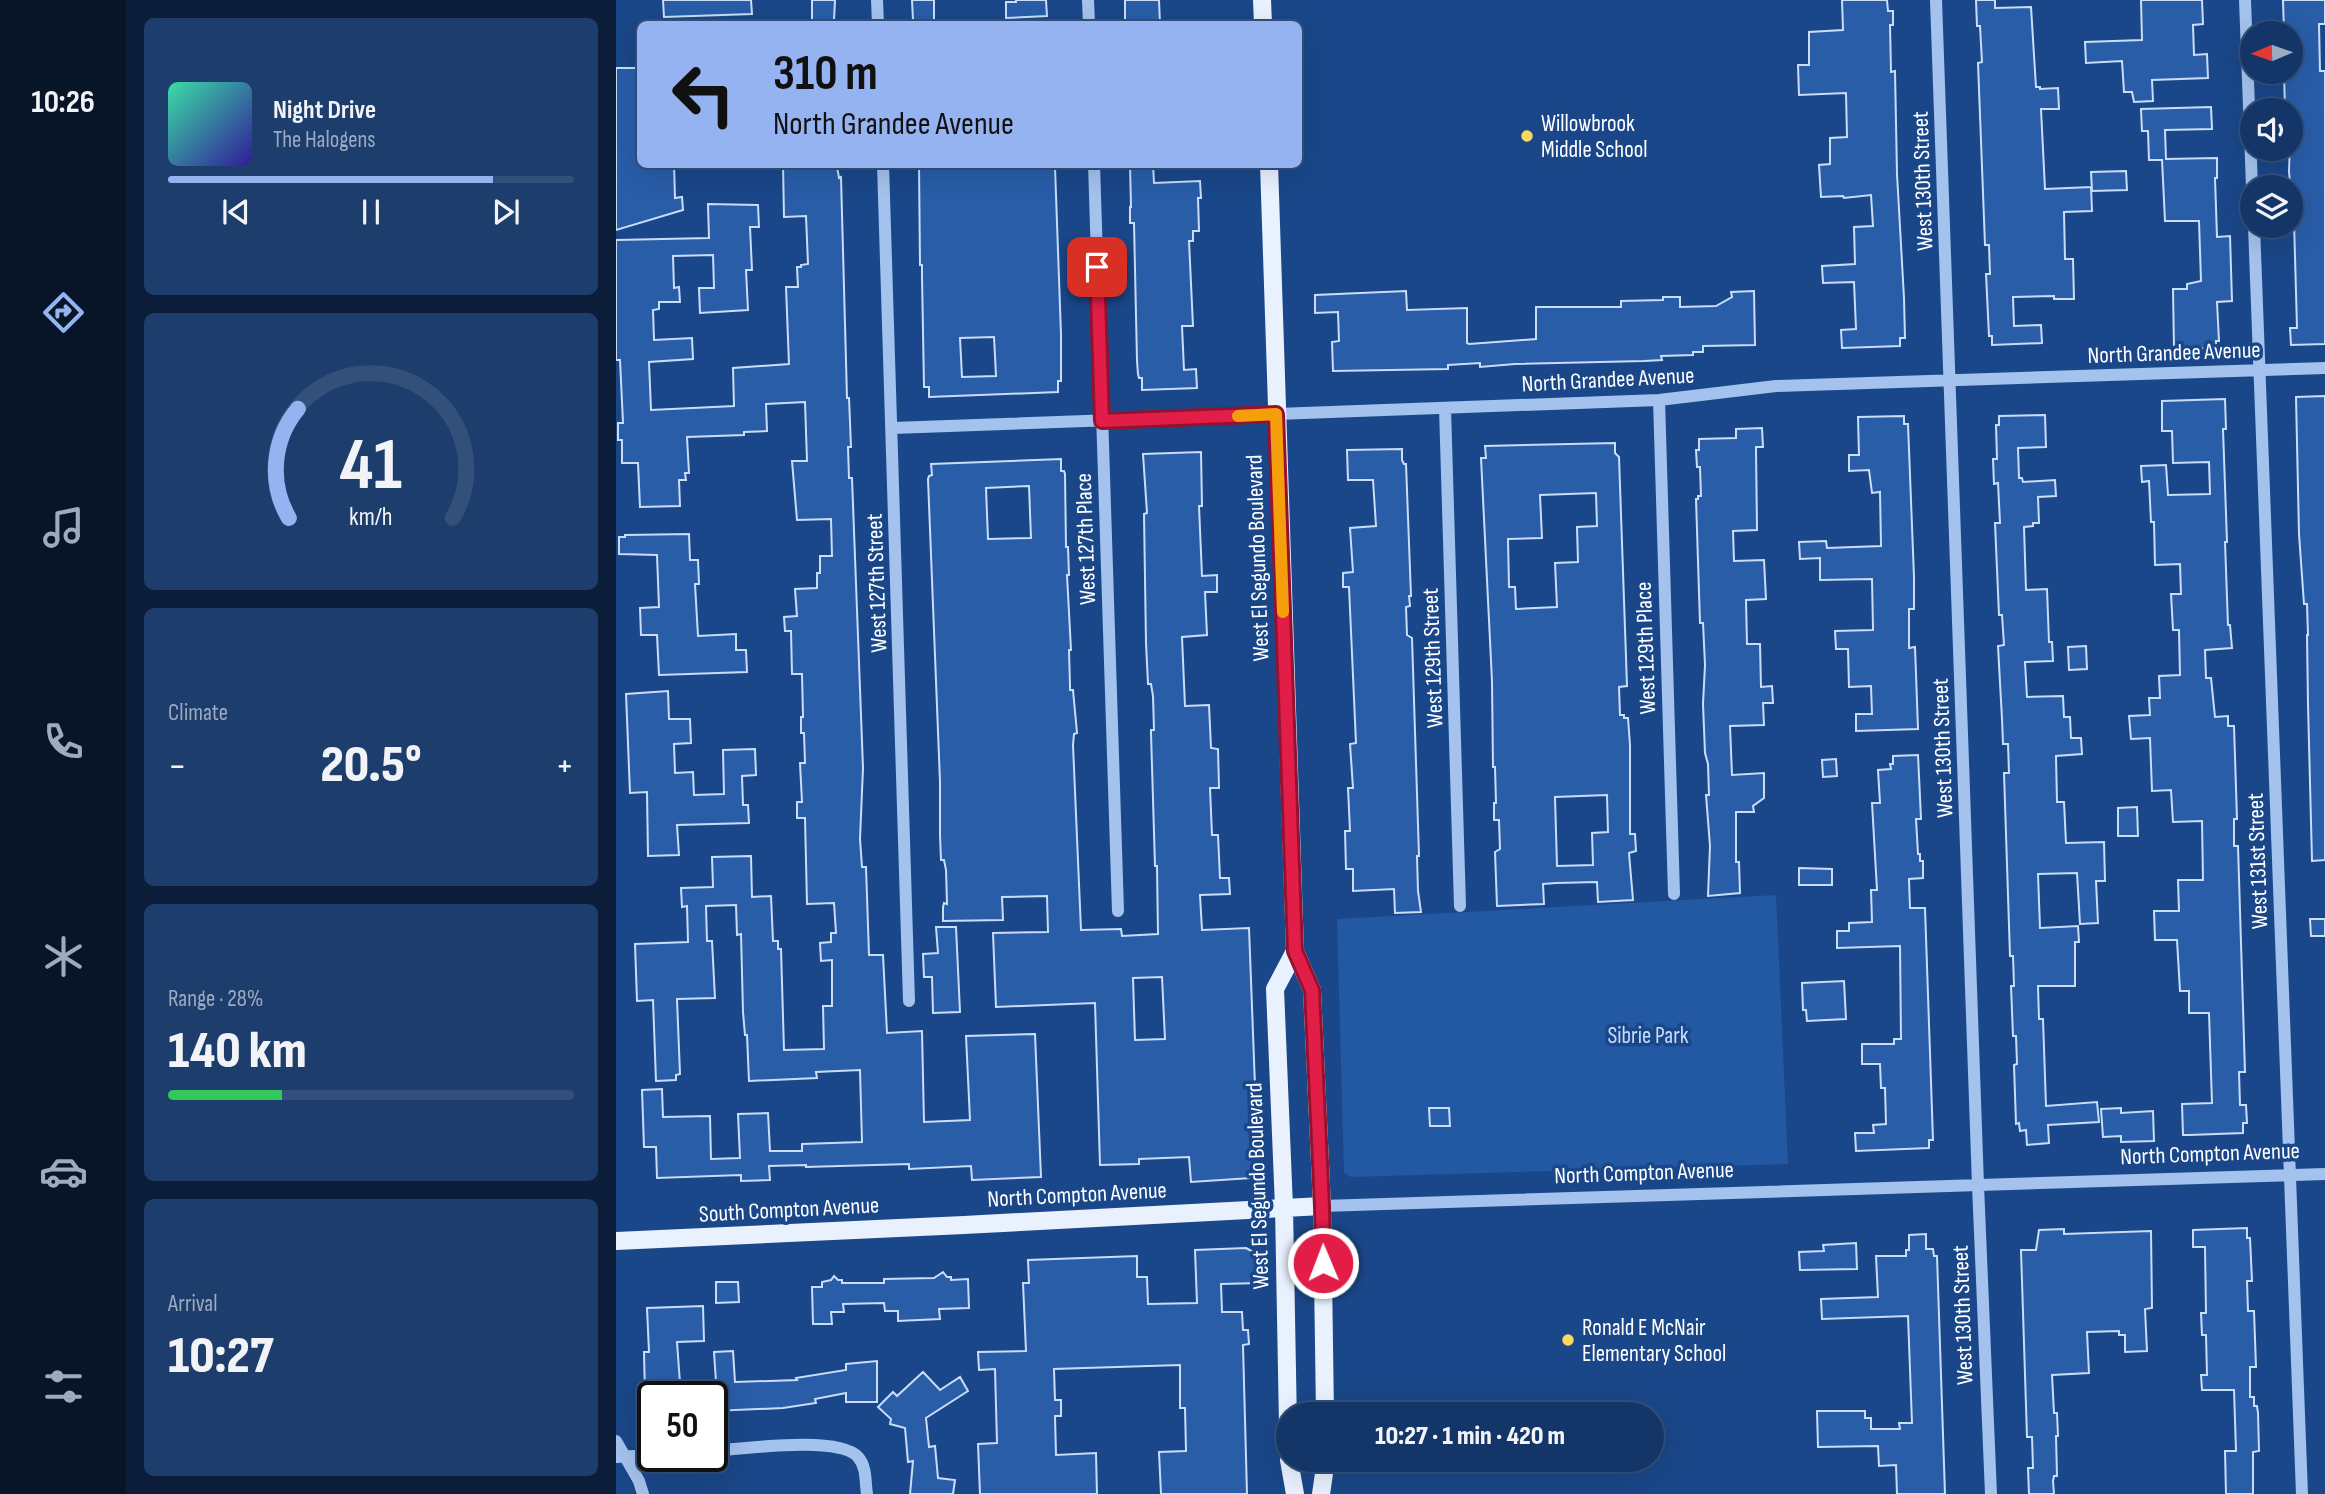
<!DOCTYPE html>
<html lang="en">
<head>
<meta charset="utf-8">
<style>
	body { margin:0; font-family:"Sofia Sans Condensed",sans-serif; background:#1d3d6d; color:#f1f3f6; height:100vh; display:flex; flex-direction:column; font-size:26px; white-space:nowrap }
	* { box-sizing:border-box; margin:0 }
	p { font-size:23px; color:#9dabc0 }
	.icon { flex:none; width:38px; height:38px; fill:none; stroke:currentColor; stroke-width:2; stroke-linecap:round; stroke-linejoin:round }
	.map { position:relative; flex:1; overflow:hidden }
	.sheet { display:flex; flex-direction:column; gap:18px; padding:18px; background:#0b1d39; width:490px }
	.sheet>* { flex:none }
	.guide { position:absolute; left:21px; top:21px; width:665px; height:147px; border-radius:10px; box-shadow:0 7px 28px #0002,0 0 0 2px #33507b; background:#95b2f1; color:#111; overflow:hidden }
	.needle { width:46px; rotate:268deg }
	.fabs { position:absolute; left:1624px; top:21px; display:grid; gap:14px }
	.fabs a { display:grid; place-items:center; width:63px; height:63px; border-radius:50%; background:#143567; box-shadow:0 7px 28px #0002,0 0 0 2px #33507b; font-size:35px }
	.speed { position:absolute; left:21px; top:1381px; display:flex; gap:14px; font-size:35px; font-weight:700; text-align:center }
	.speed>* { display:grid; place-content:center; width:91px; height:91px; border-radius:50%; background:#143567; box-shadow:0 7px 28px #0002,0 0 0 2px #33507b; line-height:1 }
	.speed .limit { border:4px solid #111; border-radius:10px; background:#fff; color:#111 }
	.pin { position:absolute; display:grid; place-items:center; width:60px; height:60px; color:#fff; margin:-30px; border-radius:14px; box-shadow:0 4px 10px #0006 }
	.me { position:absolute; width:77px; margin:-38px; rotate:359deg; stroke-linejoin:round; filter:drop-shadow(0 0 5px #0008) }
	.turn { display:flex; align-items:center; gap:24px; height:147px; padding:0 21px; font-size:32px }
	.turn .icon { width:91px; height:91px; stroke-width:2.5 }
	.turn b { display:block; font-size:49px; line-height:60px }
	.big { font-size:52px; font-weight:800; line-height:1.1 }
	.sheet .card { flex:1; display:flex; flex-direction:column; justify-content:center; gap:10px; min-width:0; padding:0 24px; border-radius:10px; background:#1d3d6d }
	.sheet .dial { align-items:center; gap:0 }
	.dial svg { height:182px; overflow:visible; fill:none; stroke:#33507b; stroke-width:7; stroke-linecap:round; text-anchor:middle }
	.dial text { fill:#f1f3f6; stroke:none }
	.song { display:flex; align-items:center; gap:21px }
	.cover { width:84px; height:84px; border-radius:10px; background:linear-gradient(135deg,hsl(160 70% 55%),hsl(250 70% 35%)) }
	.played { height:7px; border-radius:4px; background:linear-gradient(90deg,#95b2f1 80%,#33507b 80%) }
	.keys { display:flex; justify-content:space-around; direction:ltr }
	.heat { display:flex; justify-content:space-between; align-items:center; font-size:38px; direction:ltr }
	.charge { height:10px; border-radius:5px; background:linear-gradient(90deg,#34c759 28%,#33507b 0) }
	.trip { position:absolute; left:660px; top:1402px; width:388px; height:70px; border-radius:35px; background:#143567; box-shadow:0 7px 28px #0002,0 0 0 2px #33507b; font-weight:800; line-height:70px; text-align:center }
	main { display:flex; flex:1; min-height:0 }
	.menu { display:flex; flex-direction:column; width:126px; justify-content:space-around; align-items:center; background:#081529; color:#9dabc0 }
	.menu .icon { width:49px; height:49px }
	.menu .current { color:#95b2f1 }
	.menu b { font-size:32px; color:#f1f3f6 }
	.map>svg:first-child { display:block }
	.green { fill:#2358a3 }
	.building { fill:#295da8; stroke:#c9ddf9; stroke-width:2; fill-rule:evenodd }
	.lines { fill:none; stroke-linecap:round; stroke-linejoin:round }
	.minor { stroke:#a3c2ed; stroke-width:12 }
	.major { stroke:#e9f1ff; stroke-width:18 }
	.route-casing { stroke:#92132f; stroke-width:18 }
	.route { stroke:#e11d48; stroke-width:12 }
	.slow { stroke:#f59e0b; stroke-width:12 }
	.poi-dot { fill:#ffd75f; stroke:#1a4789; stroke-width:2.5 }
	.labels { text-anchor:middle; stroke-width:7; stroke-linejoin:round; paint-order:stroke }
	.poi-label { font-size:23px; fill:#fff; stroke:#1a4789; text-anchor:start }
	.street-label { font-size:23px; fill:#fff; stroke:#1a4789 }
	.park-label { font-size:23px; fill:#c9ddf9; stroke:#1a4789 }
</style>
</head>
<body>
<main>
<nav class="menu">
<b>10:26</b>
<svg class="icon current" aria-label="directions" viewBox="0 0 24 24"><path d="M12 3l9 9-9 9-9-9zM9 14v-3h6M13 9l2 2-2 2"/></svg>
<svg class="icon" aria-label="music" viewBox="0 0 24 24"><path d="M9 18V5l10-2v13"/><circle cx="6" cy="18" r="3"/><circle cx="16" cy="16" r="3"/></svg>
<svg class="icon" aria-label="phone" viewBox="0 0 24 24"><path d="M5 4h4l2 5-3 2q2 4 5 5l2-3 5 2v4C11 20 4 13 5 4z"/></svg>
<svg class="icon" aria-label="climate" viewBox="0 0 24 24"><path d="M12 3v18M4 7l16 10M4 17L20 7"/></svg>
<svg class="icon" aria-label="car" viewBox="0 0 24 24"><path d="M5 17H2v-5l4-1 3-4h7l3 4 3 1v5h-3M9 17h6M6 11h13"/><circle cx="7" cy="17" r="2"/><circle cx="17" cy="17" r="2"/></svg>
<svg class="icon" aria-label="filters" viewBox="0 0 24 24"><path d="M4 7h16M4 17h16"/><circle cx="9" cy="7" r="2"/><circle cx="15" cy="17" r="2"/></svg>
</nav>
<section class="sheet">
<div class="card">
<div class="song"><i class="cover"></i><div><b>Night Drive</b><p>The Halogens</p></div></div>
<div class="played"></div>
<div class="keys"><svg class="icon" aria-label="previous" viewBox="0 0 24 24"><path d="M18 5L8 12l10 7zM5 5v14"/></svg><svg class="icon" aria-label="pause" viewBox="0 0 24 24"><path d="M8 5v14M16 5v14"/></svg><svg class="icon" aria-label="next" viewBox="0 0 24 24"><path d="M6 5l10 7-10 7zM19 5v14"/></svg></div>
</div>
<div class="card dial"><svg viewBox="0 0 100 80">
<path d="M14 69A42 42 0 1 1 86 69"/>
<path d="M14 69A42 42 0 0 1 18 21" stroke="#95b2f1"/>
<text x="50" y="56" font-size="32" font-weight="700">41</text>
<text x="50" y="72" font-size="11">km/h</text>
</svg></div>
<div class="card"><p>Climate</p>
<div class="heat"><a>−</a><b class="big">20.5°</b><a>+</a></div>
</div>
<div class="card"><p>Range · 28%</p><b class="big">140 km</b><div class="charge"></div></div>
<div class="card"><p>Arrival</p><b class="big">10:27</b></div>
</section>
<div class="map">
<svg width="1709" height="1494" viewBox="0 0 1709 1494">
	<rect width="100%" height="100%" fill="#1a4789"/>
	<path class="green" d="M1160 895 1172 1164 735 1177 728 1173 721 919Z"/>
	<path class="building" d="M47 0H135L136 14 48 17Z
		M196 0H219L218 20 196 21Z
		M296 0H318V20H297Z
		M400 0H430L431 16 390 18V2H400Z
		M509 0H543L544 24H509Z
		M1226 0H1271L1272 11H1277V25H1274L1275 72 1279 71 1281 174 1288 298 1289 338H1284V346L1226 348 1225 330 1240 329 1238 282 1207 283 1206 266 1239 264 1238 227 1257 226 1255 195 1228 198 1227 196 1205 197 1203 165 1214 164V138L1231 137 1230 93 1183 95 1182 65H1193V32L1227 30Z
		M1360 0H1379V8L1415 7 1420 87H1424V89L1442 88 1443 109H1425L1429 189 1475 187 1476 211 1448 212 1449 259H1457L1458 299H1438V296L1397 297 1398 326 1425 325 1426 343 1376 345V336H1373L1370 274H1374L1373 245H1369L1362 63 1366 62 1364 26H1361Z
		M1525 0H1586L1587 24 1577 25 1578 55 1591 54 1592 78 1536 80 1537 101 1518 102 1516 92H1508L1506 61 1470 63 1469 42 1526 40Z
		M1667 0H1709V24H1703L1704 71H1709V344L1675 345 1674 328H1681L1678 221 1673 172 1675 110H1669L1668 73 1675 72V33H1668Z
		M0 68H24V164H58L59 198 66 197 67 210 0 230Z
		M1595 107 1596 129 1549 130 1550 159 1601 158V178H1599L1601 237 1614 236 1616 301 1601 302 1603 341H1600V348L1558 349 1557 289H1571V284L1585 281 1583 221H1549L1546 160H1533L1532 131H1526L1525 109Z
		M167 164H183V167L221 166 223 178 225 177 231 398H233L235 447H232L233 478H236L247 768 244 839 246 867H250L253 955H267L271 1033 306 1031 308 1122 354 1120 350 1036 419 1034 425 1177 356 1180 355 1166 293 1169V1164L190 1167V1165L153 1166 154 1180 125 1181V1175L41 1178 40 1147H28L26 1090 46 1089 47 1117 94 1116 95 1159 124 1158 122 1114 152 1113 154 1151H186V1144L246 1142 244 1070 200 1072 201 1078 133 1081 131 1035H129L127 1012 125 934 121 935 120 905 90 906 91 941H96L99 998 61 999 64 1074 60 1075V1080L40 1081 37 1000 21 1001 19 944 72 942 71 906 66 907 65 888 97 887 96 857 135 856 136 897 155 896 157 941H162V949H165L168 1050 208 1049 207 1006H216V960L205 961 204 943 215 942V933H220L218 903 191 904 189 818H181V802H186L184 763H189L188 733H185V717H187L186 674H176L175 631H169L168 617 181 616 179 589 201 588V573H204V556H216L215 519 181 520 176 461H191L189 402 150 404 151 431 128 432V435L71 437 73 473H69L70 480H63L64 506 24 507 22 463H6V440H2V423H7L4 360H0V240L93 238 92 204 142 205 143 227H134L136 270H130L132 310 84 313 83 288H98L97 255 57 256 58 288 63 287 64 302H43V309L37 310 38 340 76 338 77 359 33 362 35 410 118 406 117 368 173 364 170 287H182L181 267H185V265L192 264 190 216 168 217Z
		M303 164H437L439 167 445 335V381H442V392L313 397V387H308L306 276V265H304ZM378 337 380 376 346 377 344 338Z
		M514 164H537L538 183 584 181 585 198H582L583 231H577V241H573L577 326H566L568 370 580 369 581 388 526 390V378H523L522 374 521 361 518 223H514V207H515Z
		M1510 171 1511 190 1476 191 1475 172Z
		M790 291 791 310 851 308V343L853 344 920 339V307H1005V301L1047 300V297H1064V307L1100 306 1116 297 1115 292 1138 291 1139 345 1087 346V352H1077V355L1045 356 1046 360 1028 361 899 364 864 367V363L832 365V369L717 371 716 342 723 341 722 312 699 313V295Z
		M1709 396V860L1696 861 1692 704 1691 635H1692L1691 604H1688L1683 534 1680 397Z
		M1609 399 1610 429H1607L1611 542H1609L1612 625H1614L1616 648 1589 650 1590 678H1595L1599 717 1612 716V726H1618L1621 819H1618V846H1622L1629 1072H1623L1624 1105H1630L1631 1123H1627V1133L1573 1135H1567L1566 1104 1596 1103 1593 1013H1573V991H1564L1561 940H1539L1538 911H1563L1562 880H1587L1586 821 1557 822 1555 790 1536 791 1534 738 1515 739 1513 716 1534 715 1533 698H1544L1543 676 1564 675 1563 630H1557L1555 594H1565L1564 564 1539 565 1538 522H1535L1533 481 1526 482 1525 466 1550 465 1552 495 1594 494 1593 462 1557 463 1556 431H1546V401Z
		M1429 415 1430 447 1402 448 1403 478H1406L1407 482 1439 480 1440 496 1422 497 1423 523H1417V526L1408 527 1410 590 1431 589 1433 642H1436L1437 661 1409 662 1411 697 1447 696 1448 717H1454L1455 738H1465L1466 754 1440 756 1441 802H1448L1450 843 1488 842 1489 881H1480L1482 923 1464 924 1461 873 1422 874 1424 928 1462 926 1463 942H1459V986H1422L1423 1019H1427L1430 1106 1481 1102 1483 1122 1432 1125 1433 1143 1411 1145 1410 1130 1404 1131 1403 1123 1400 1124 1398 1065 1401 1064 1400 1036H1397L1395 986H1398L1397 956H1394L1388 773H1393L1392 744H1387L1386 719 1382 646 1388 645 1386 615H1383L1379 523H1384L1382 483 1378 484 1377 459H1381L1380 425H1383V416Z
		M1288 416V424H1292L1298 577V609H1293V648L1299 647 1302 729 1240 731V714H1256L1255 686 1233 687 1232 649H1220L1219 631 1257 630 1256 579 1204 580V558L1184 559 1183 542 1210 541 1211 548 1265 546 1264 492 1256 493 1253 470 1233 471V455H1243L1242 417Z
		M1146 428 1147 447H1140L1141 530 1117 531 1118 561 1148 560 1150 599 1130 600 1131 644H1144L1145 687 1156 686 1157 703H1147L1148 725 1114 726 1116 775 1148 773V798L1137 806 1138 812H1120V862H1123L1124 893 1092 896 1094 846 1090 795H1093L1092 764 1089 753 1087 704 1089 665 1087 623H1084L1080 499H1082V496H1085L1084 467H1081L1080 450H1083V439L1120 438V429Z
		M999 443V453L1003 457 1011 686 1003 687 1004 715H1008V718H1012L1014 745V834H1019L1020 851 1013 853 1017 900 982 902 981 882 940 883 927 884 928 904 881 906 879 852 884 849 883 820H878V803H880L879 767H877L876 681 865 458H870L869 446ZM980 493 981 526 961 527 962 562 939 563 941 607 900 609 899 587H893L892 539 926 538 924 495ZM991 795 992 832 976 833 977 865 941 866 939 797Z
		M786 449V460L788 464H790L795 596H793L794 606 790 607 791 635 796 638 803 856H801L802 891 805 912 779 913 778 889 737 891V869H730L729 831H734L732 788H737L734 744 740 743 733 587H727V573L737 572 734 528 760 526 757 480H732L731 450Z
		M585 452 586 506H583L586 576 601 575V592H589L591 635 566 637 569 706 593 705 595 748 602 749 603 788H594L596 835H602L604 878H613L614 894 584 895 586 930 633 928 642 1165 641 1172 635 1178 575 1182 573 1157 523 1159V1164L484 1165 479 1003 380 1007 377 933 432 932 431 896 386 897 387 920 327 921V907L328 903 331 904 330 870 328 860H325L324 835V782L312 479 313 476 316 475 315 464 445 459V471H448L449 474 450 547H452L453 575H451L455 650H453L454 686V690H457L461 733 458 734 457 745 465 930 505 929 506 936 542 934 541 866H539L535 733V730H538L537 696 535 684H532L530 643 528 514 531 513 527 454ZM413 486 415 538 372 539 370 488ZM546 977 549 1039 519 1040 517 978Z
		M73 534 74 560H82L83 584H79L82 636 120 634V650H130L131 672 43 675 41 635H25L24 608 43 607 41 555 3 554V537H9V535Z
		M1470 646 1471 669 1453 670 1452 647Z
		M52 691 53 719H74L75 743 58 744 59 773 77 772 78 795 108 794 107 750 139 749 140 775 126 776 127 805H132L133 823 61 825 63 855 32 856 31 792 14 793 10 694Z
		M1302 755 1305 819H1300L1302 854H1304V861H1307V878L1293 879 1294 908H1309L1317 1140H1313V1148L1240 1151 1239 1133H1258L1257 1125 1270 1124 1269 1088H1265L1264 1064H1246V1044H1278V1039H1285L1284 946 1221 948V931H1233V923L1256 922 1255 890H1261L1256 803H1264L1262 770 1275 769 1274 764H1277V756Z
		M1220 759 1221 776 1207 777 1206 760Z
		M1521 807 1522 836H1502V808Z
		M1183 868 1216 869V885H1183Z
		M1694 919H1709V936H1695Z
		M320 927H340L344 1012 317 1013 316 977H308L307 954 322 953Z
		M1228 981 1230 1019 1191 1021 1190 1010H1187L1186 983Z
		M813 1108H833L834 1126H814Z
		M1505 1108V1113L1537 1111 1538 1141 1505 1142V1136L1487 1137 1485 1109Z
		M1631 1228V1238H1634L1636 1281H1631L1632 1311H1638L1640 1367H1634V1397H1638V1406H1641L1642 1413 1643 1451 1637 1452V1494H1610L1609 1451H1620L1618 1390H1586L1585 1375H1591L1590 1335H1586L1585 1313H1590L1589 1247H1577V1230Z
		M1448 1229V1234L1535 1231 1536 1308 1529 1309 1531 1351 1509 1352V1335H1503V1331L1471 1332 1473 1373 1436 1375 1438 1413H1441L1442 1436H1440L1441 1476H1438L1437 1481 1438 1494H1413L1412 1468H1417L1416 1437H1411L1405 1250H1420L1423 1230Z
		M1310 1234V1249H1317L1318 1256H1321L1329 1494H1281L1280 1465 1263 1466 1262 1446 1202 1447 1201 1411H1249V1418H1255V1429H1284L1283 1423H1296L1292 1316 1206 1319 1205 1299 1262 1297 1260 1256H1290V1250H1293V1235Z
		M1240 1243 1241 1269 1184 1270 1183 1252 1208 1251 1207 1245Z
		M630 1248 641 1254 644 1261 645 1283 605 1284 606 1312H626L627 1330H632L633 1344 627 1345 631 1494H545L543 1452 570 1451 569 1408H564V1365L438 1369 439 1400H445V1416H439L440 1455 480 1453 481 1494H364L362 1444 381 1443 379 1369 363 1370 362 1352 410 1351 407 1283H413L412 1260 521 1256V1277H531L532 1304 581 1303 579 1250Z
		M327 1272 331 1277H335V1280L352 1279 353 1308 323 1309 324 1319 282 1321V1311H269L268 1303 227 1304 228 1312H215L216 1324H197L196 1287H206V1282L215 1280 218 1276 222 1280H226V1283H268V1279L318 1278Z
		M100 1282H122L123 1302 100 1303Z
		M87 1306 88 1341 61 1342 64 1383 100 1382 98 1352 117 1351 119 1382 181 1380 180 1378 230 1370V1364L261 1361V1402H230V1393L199 1399 200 1403 167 1408 96 1411V1396H29L28 1352H33L31 1308Z
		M307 1372 324 1390 344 1377 352 1391 310 1418 313 1447 319 1446 322 1478 339 1480 337 1494H294L297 1461 292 1462 289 1428 274 1424 275 1419 262 1407 277 1392 281 1396Z"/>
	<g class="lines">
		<path class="minor" d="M261 0 262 24
			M472 0 473 24
			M1320 0 1362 1185 1375 1494
			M1629 0 1636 187
			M267 164 293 1001
			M478 164 502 911
			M1638 226 1686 1494
			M1043 400 1058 894
			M829 408 844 906
			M277 428 1043 400 1160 386 1709 368
			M706 1206 1709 1174
			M0 1441 23 1481 27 1494
			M96 1451C126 1449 223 1435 242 1457 251 1467 249 1482 251 1494
			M0 1457 37 1455"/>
		<path class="major" d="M646 0 647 24
			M653 164 679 951 696 990 706 1206 709 1414
			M0 1241 348 1225 706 1206
			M672 1425 668 1207 659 989 679 951
			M673 1460 679 1494
			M705 1494 710 1460"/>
	</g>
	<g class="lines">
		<g class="route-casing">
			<path id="route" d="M481 267 486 421 660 414 679 951 696 990 706 1206 707 1263"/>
		</g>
		<use href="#route" class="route"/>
		<path class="slow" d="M622 416 660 414 667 612"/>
	</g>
	<g class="poi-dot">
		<circle cx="911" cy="136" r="7"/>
		<circle cx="952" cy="1340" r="7"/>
	</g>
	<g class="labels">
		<g class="poi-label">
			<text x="925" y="131">Willowbrook<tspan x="925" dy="26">Middle School</tspan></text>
			<text x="966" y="1335">Ronald E McNair<tspan x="966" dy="26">Elementary School</tspan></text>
		</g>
		<g class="street-label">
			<text transform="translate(1306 181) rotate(-92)" y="8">West 130th Street</text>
			<text transform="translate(1558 352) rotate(-2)" y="8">North Grandee Avenue</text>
			<text transform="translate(992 379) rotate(-3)" y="8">North Grandee Avenue</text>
			<text transform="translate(469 539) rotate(-92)" y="8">West 127th Place</text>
			<text transform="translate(641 558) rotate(-92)" y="8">West El Segundo Boulevard</text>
			<text transform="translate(260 583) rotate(-92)" y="8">West 127th Street</text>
			<text transform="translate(1029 648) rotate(-92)" y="8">West 129th Place</text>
			<text transform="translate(816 658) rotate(-92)" y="8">West 129th Street</text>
			<text transform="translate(1326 748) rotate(-92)" y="8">West 130th Street</text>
			<text transform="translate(1641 861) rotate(-92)" y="8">West 131st Street</text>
			<text transform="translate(1594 1153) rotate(-2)" y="8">North Compton Avenue</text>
			<text transform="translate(1028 1172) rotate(-2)" y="8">North Compton Avenue</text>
			<text transform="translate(641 1186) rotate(-92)" y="8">West El Segundo Boulevard</text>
			<text transform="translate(461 1194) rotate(-3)" y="8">North Compton Avenue</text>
			<text transform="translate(173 1209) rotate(-3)" y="8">South Compton Avenue</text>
			<text transform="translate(1346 1315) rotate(-92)" y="8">West 130th Street</text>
		</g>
		<g class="park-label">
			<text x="1032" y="1043">Sibrie Park</text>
		</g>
	</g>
</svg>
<div class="fabs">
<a><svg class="needle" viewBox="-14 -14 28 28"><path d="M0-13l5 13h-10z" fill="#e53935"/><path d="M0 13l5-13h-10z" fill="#9dabc0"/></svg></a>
<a><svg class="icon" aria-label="sound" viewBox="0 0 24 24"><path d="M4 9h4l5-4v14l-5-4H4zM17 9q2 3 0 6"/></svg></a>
<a><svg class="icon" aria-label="layers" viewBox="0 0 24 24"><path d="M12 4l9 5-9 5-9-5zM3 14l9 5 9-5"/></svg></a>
</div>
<div class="speed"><div class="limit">50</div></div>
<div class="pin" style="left:481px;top:267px;background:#d93025"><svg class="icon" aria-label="arrive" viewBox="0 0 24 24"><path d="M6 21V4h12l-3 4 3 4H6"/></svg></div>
<svg class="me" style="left:707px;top:1263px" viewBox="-20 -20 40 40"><circle r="17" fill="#e11d48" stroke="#fff" stroke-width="3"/><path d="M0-11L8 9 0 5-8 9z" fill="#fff"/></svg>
<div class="trip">10:27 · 1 min · 420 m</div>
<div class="guide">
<div class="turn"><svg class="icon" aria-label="left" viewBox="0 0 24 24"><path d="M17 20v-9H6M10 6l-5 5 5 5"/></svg><div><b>310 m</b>North Grandee Avenue</div></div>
</div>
</div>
</main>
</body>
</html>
